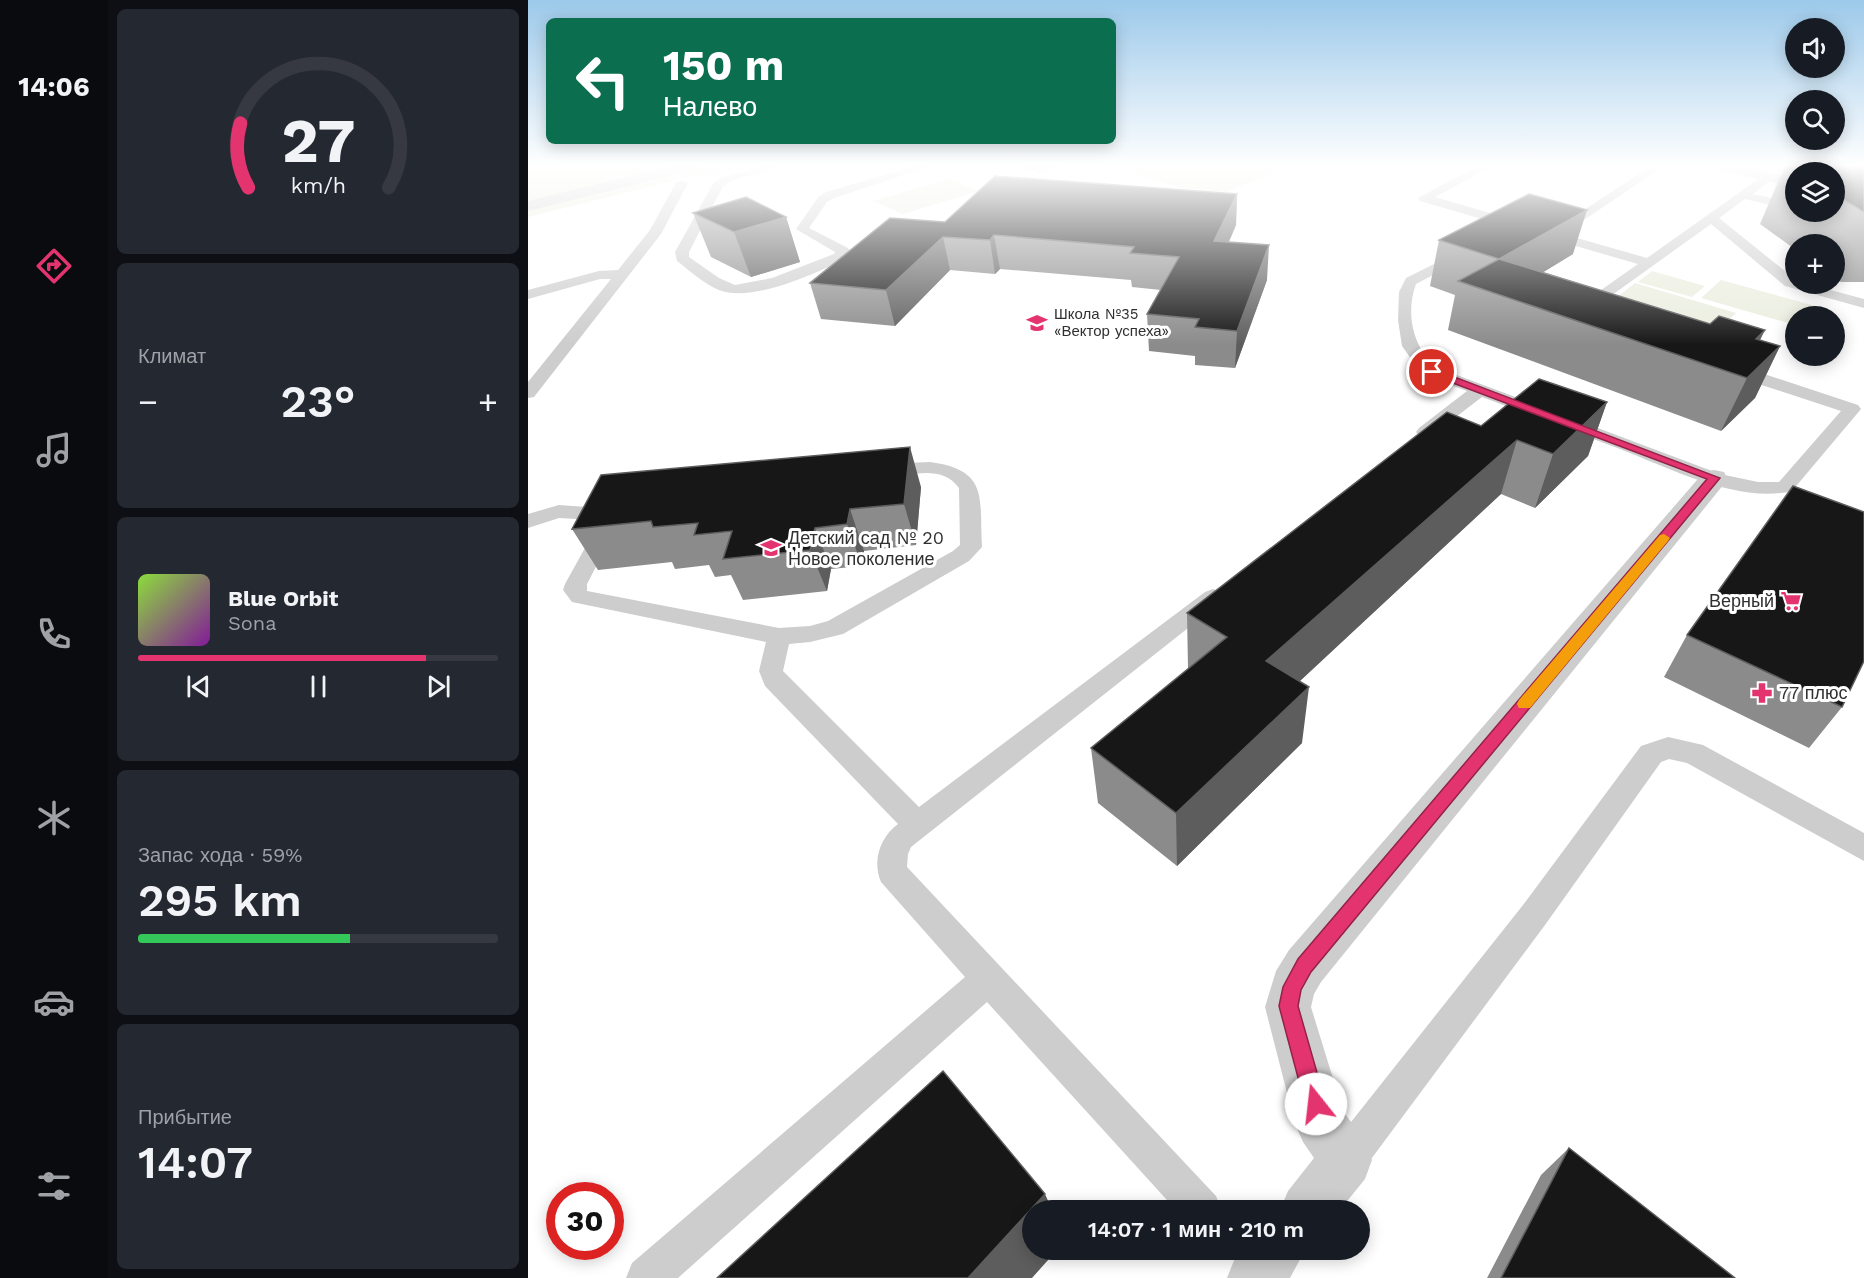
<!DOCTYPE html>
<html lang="ru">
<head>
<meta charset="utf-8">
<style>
	body { margin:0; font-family:"Work Sans",sans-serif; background:#242831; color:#f1f3f6; height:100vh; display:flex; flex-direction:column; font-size:22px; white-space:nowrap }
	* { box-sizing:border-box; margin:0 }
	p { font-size:20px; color:#9ea1a6 }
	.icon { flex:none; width:33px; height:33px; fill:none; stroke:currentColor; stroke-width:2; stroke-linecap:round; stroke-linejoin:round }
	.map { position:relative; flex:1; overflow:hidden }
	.drawer { display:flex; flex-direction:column; gap:9px; padding:9px; background:#0d0f14; width:420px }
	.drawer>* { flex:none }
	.banner { position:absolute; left:18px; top:18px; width:570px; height:126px; border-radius:9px; box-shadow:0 3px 15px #0003; background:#0b6e4f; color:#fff; overflow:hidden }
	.tools { position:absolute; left:1257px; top:18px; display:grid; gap:12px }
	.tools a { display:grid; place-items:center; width:60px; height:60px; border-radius:50%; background:#171b24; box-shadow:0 3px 15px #0003; font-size:30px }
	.speed { position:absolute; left:18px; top:1182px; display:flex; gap:12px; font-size:30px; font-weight:700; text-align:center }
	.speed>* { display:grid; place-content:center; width:78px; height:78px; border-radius:50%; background:#171b24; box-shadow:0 3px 15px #0003; line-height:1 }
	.speed .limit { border:9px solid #d22; background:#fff; color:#111 }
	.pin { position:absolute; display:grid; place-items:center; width:51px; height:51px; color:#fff; margin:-26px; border:3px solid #fff; border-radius:50%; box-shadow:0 2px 6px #0007 }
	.me { position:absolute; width:66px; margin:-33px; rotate:344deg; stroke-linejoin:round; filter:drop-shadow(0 0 4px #0008) }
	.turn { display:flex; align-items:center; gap:21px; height:126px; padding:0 18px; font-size:27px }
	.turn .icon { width:78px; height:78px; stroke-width:2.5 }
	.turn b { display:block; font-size:42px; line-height:51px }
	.big { font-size:45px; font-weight:600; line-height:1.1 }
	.drawer .card { flex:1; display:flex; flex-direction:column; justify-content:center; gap:9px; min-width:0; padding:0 21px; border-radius:9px; background:#242831 }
	.drawer .dial { align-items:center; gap:0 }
	.dial svg { height:156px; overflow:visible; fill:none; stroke:#363941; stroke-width:7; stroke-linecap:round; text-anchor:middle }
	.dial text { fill:#f1f3f6; stroke:none }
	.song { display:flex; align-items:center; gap:18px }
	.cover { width:72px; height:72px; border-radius:9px; background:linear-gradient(135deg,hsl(90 70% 55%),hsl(290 70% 35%)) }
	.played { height:6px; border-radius:3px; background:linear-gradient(90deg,#e4346f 80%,#363941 80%) }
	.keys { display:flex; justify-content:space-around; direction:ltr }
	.heat { display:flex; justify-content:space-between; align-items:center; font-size:33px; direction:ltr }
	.charge { height:9px; border-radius:4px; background:linear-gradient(90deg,#34c759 59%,#363941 0) }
	.trip { position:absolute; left:494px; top:1200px; width:348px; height:60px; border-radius:30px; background:#171b24; box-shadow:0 3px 15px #0003; font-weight:600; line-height:60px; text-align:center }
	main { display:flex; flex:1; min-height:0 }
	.dock { display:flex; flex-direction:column; width:108px; justify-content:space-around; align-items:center; background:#090b0e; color:#9ea1a6 }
	.dock .icon { width:42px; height:42px }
	.dock .on { color:#e4346f }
	.dock b { font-size:27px; color:#f1f3f6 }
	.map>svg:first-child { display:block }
	.green { fill:#eaedde }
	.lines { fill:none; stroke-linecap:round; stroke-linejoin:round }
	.service { fill:#cdcdcd; fill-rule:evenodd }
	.minor { fill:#cdcdcd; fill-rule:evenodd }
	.wall { fill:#8b8b8b; fill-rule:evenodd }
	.shaded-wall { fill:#5d5d5d }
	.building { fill:#171717; stroke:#5d5d5d; stroke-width:1.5 }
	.route { fill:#e4346f; stroke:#942248; stroke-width:1.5 }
	.slow { fill:#f59e0b }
	.labels { text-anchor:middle; stroke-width:6; stroke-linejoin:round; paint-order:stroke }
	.far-poi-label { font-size:15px; fill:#303030; stroke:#fff; text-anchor:start }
	.poi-label { font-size:18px; fill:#303030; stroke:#fff; text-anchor:start }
</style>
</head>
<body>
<main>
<nav class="dock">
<b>14:06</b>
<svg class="icon on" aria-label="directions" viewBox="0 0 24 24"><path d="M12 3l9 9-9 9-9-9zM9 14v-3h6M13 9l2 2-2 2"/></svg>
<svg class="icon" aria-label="music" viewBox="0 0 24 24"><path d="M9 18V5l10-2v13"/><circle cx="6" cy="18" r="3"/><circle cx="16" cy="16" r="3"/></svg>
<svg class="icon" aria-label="phone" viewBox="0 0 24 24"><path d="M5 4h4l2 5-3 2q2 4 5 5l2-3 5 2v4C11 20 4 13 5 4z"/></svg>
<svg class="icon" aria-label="climate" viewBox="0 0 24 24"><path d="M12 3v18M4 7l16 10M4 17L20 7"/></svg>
<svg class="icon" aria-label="car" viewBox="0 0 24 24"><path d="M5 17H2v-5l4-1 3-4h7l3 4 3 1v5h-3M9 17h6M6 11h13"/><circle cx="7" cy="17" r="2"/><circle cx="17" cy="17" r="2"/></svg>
<svg class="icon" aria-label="filters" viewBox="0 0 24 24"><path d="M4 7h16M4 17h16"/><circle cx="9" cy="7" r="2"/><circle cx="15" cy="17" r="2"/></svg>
</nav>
<section class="drawer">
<div class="card dial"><svg viewBox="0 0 100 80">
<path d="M14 69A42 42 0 1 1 86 69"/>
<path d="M14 69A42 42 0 0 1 10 36" stroke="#e4346f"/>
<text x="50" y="56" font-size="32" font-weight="700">27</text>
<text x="50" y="72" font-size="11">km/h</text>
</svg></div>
<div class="card"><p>Климат</p>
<div class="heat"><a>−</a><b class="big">23°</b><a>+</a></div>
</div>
<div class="card">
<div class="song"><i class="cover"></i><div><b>Blue Orbit</b><p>Sona</p></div></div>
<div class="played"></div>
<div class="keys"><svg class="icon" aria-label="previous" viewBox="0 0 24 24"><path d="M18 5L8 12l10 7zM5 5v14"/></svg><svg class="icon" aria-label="pause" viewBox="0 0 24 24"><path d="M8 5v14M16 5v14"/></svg><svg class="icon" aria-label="next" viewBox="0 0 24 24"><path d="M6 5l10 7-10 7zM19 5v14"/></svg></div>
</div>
<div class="card"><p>Запас хода · 59%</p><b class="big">295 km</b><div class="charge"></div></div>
<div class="card"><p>Прибытие</p><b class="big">14:07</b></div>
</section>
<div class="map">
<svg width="1336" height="1278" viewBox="0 0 1336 1278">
	<rect width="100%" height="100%" fill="#fff"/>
	<path class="green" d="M0 166H217L179 176 169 175 0 217Z
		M585 166H745L755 169 698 192 652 188Z
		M420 179 451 191 375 214 345 201Z
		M1124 271 1177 286 1164 297 1110 282Z
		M1193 280 1298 309 1291 316H1268L1267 325 1173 298Z
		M1107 283 1208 313 1178 341 1074 309Z"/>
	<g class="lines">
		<path class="service" d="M236 166H255L203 181 195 186 161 252V257L191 278 207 285 244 278 306 254 307 252 268 229 291 196 298 192 386 166H403L306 198 299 202 281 228 320 248 322 251 316 260C285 274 224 303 191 290 176 284 162 271 149 261L147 252 186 182 195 177Z
			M490 166H536L511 173Z
			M945 166 961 168 907 197 1024 231 1123 166H1136L1035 234 1119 258 1236 175H1244V179L1225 194 1268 203V211L1217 199 1191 218 1268 280V284H1280L1336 299V308L1257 286 1183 224 1059 313H1049L1046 310 1049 307 1110 264 892 201 890 198 946 168Z
			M154 180 160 183 133 234 6 397 0 398V382L83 279H72L0 299V290L71 271 90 270 122 230 148 183Z
			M934 250 939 251 941 254 939 257 888 284C877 313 885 350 910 368L1192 474 1230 482H1251L1313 411 1200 374 1198 370 1200 366H1212L1330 405 1333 409 1264 491C1211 504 1141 468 1092 449 1046 432 1000 414 954 397L903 436H891L888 432 891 428 939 391 898 376 891 370 874 346 870 320 871 292 878 278Z
			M402 462C462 470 451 499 454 547L441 561 315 634 282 642 261 644 255 671 391 807 677 592 685 589 693 592 696 597 693 602 383 847 380 854 379 867 688 1196 694 1210H648L459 1002 150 1278H98L104 1263 437 977 353 882C344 861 352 837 370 824L237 686 231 671 238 642 44 602 35 590 37 584 68 528 71 523 78 522 85 523 88 528 59 584V591L251 628 282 626 300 621 425 551 432 545 431 488C411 460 375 481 348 474L345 470 348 466 355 464Z
			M31 505 85 509 92 511 95 515 92 519 85 521 31 518 0 528V514Z
			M1140 737 1175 745 1336 833V861L1159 763 1141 759 1133 762 1017 925 832 1174 818 1179 804 1174 799 1160 804 1146 995 905 1113 746Z"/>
		<path class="minor" d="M144 166H172L169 169 0 211V201Z
			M1183 166H1213L1268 178V188L1186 169Z
			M1186 470 1196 472 1199 478 1196 484 793 982 786 994 783 1007 815 1111 837 1141 844 1160 837 1179 812 1210H752L760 1191 786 1158 775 1142 767 1124 737 1007 748 971 761 950 1176 472Z
			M714 1250H777L762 1278H699L707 1258Z"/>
	</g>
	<path class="wall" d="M1257 166H1330L1336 170V282H1313L1306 278V244H1268V250L1232 224ZM1268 172H1306V212H1268Z
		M709 194 708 225 701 242 739 280 707 368 667 365V356L621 351 619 314 633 290 604 287 603 280 472 269 467 274 422 270 367 326 293 319 282 283 417 222Z
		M165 213 258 217 272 262 223 277 183 257Z
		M911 240 1045 254 1015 272 1252 346 1227 398 1193 431 920 330 927 295 902 286Z
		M1079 402 1060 456 1007 508 973 494 772 681 774 743 649 866 570 803 563 748 660 669 659 613 953 426Z
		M393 487 388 545 336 551 334 566 303 569 299 591 215 600 203 575 187 577 181 565 147 569 144 562 70 570 44 529Z
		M1159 635 1314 707 1281 748 1136 677Z
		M1041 1148 1207 1278H959L1013 1175Z"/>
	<path class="shaded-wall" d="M709 194 708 225 686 275V241Z
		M1059 210 1045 254 975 297 971 259Z
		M258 217 272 262 223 277 206 232Z
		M466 235 472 269 467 274 462 240Z
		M415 237 422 270 367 326 358 290Z
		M741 245 739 280 707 368 709 331Z
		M1237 330 1214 377 1228 339Z
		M1252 346 1227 398 1193 431 1219 378Z
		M1079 402 1060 456 1007 508 1025 454Z
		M989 440 973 494 733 717 738 661Z
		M382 447 393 487 388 545 376 504Z
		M322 509 336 551 334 566 319 524Z
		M287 528 303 569 299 591 282 550Z
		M781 687 774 743 649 866 648 813Z
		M517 1194 524 1210H504V1250H529L504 1278H440Z"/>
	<path class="building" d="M1260 166H1330L1336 170V212L1306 194V172H1271Z
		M467 176 709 194 686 241 741 245 709 331 667 327 671 319 619 314 651 257 602 253 606 247 466 235 462 240 415 237 358 290 282 283 362 218 417 222Z
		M1001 194 1059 210 971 259 911 240Z
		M218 197 258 217 206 232 165 213Z
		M971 259 1182 324 1191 316 1237 330 1228 339 1252 346 1219 378 930 281Z
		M1011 379 1079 402 1025 454 989 440 738 661 781 687 648 813 563 748 699 637 659 613 919 412 953 426Z
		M382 447 376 504 322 509 319 524 287 528 282 550 195 559 204 531 166 535 170 523 125 527 123 521 44 529 73 475Z
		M1265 486 1336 512V661L1314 707 1159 635Z
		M415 1071 517 1194 440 1278H189Z
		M1041 1148 1207 1278H973Z"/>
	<linearGradient id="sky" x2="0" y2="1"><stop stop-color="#9cc9ea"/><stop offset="0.48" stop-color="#fff"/><stop offset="1" stop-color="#fff" stop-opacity="0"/></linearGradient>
	<rect width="1336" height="345" fill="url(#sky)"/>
	<path class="route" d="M901 370H908L1192 478 783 972 773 990 770 1006 798 1104 795 1112 788 1115 780 1112 777 1104 751 1006 755 987 770 959 1179 479 901 374Z"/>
	<path class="slow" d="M1136 534 1142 538 1140 541 1002 708H991L989 704 991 700 1132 535Z"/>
	<defs>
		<g id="school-bare" transform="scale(1.62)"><path d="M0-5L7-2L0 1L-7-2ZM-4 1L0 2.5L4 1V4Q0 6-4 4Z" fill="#e4346f" stroke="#fff" stroke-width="2.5" paint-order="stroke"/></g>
		<g id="supermarket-bare" transform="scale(1.62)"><path d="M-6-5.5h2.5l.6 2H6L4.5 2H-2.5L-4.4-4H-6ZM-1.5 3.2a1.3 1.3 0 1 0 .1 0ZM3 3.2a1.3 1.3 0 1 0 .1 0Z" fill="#e4346f" stroke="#fff" stroke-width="2.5" paint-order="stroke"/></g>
		<g id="pharmacy-bare" transform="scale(1.62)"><path d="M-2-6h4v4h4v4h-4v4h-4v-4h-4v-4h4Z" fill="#e4346f" stroke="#fff" stroke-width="2.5" paint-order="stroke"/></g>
	</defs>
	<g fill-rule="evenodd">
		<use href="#school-bare" x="509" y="323"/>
		<use href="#school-bare" x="243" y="548"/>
		<use href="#supermarket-bare" x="1263" y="601"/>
		<use href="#pharmacy-bare" x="1234" y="693"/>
	</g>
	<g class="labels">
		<g class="far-poi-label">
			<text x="526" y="319">Школа №35<tspan x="526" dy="17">«Вектор успеха»</tspan></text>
		</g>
		<g class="poi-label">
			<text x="260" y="544">Детский сад № 20<tspan x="260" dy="21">Новое поколение</tspan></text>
			<text x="1246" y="607" text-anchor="end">Верный</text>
			<text x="1251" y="699">77 плюс</text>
		</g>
	</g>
</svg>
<div class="tools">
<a><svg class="icon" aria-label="sound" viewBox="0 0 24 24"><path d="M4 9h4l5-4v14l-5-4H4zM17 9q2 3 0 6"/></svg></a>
<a><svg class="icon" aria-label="search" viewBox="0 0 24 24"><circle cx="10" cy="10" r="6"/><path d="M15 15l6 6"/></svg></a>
<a><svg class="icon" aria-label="layers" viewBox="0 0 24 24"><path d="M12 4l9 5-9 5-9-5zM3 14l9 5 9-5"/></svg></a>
<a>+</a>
<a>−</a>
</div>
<div class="speed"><div class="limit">30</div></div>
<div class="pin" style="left:904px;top:372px;background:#d93025"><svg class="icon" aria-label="arrive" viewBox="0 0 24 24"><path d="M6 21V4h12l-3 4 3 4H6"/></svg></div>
<svg class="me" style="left:788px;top:1104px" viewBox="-20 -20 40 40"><circle r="19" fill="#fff"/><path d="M0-13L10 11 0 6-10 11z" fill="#e4346f"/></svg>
<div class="trip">14:07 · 1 мин · 210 m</div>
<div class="banner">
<div class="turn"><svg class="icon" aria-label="left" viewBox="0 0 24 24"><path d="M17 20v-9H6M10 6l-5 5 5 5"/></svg><div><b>150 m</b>Налево</div></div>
</div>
</div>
</main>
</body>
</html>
